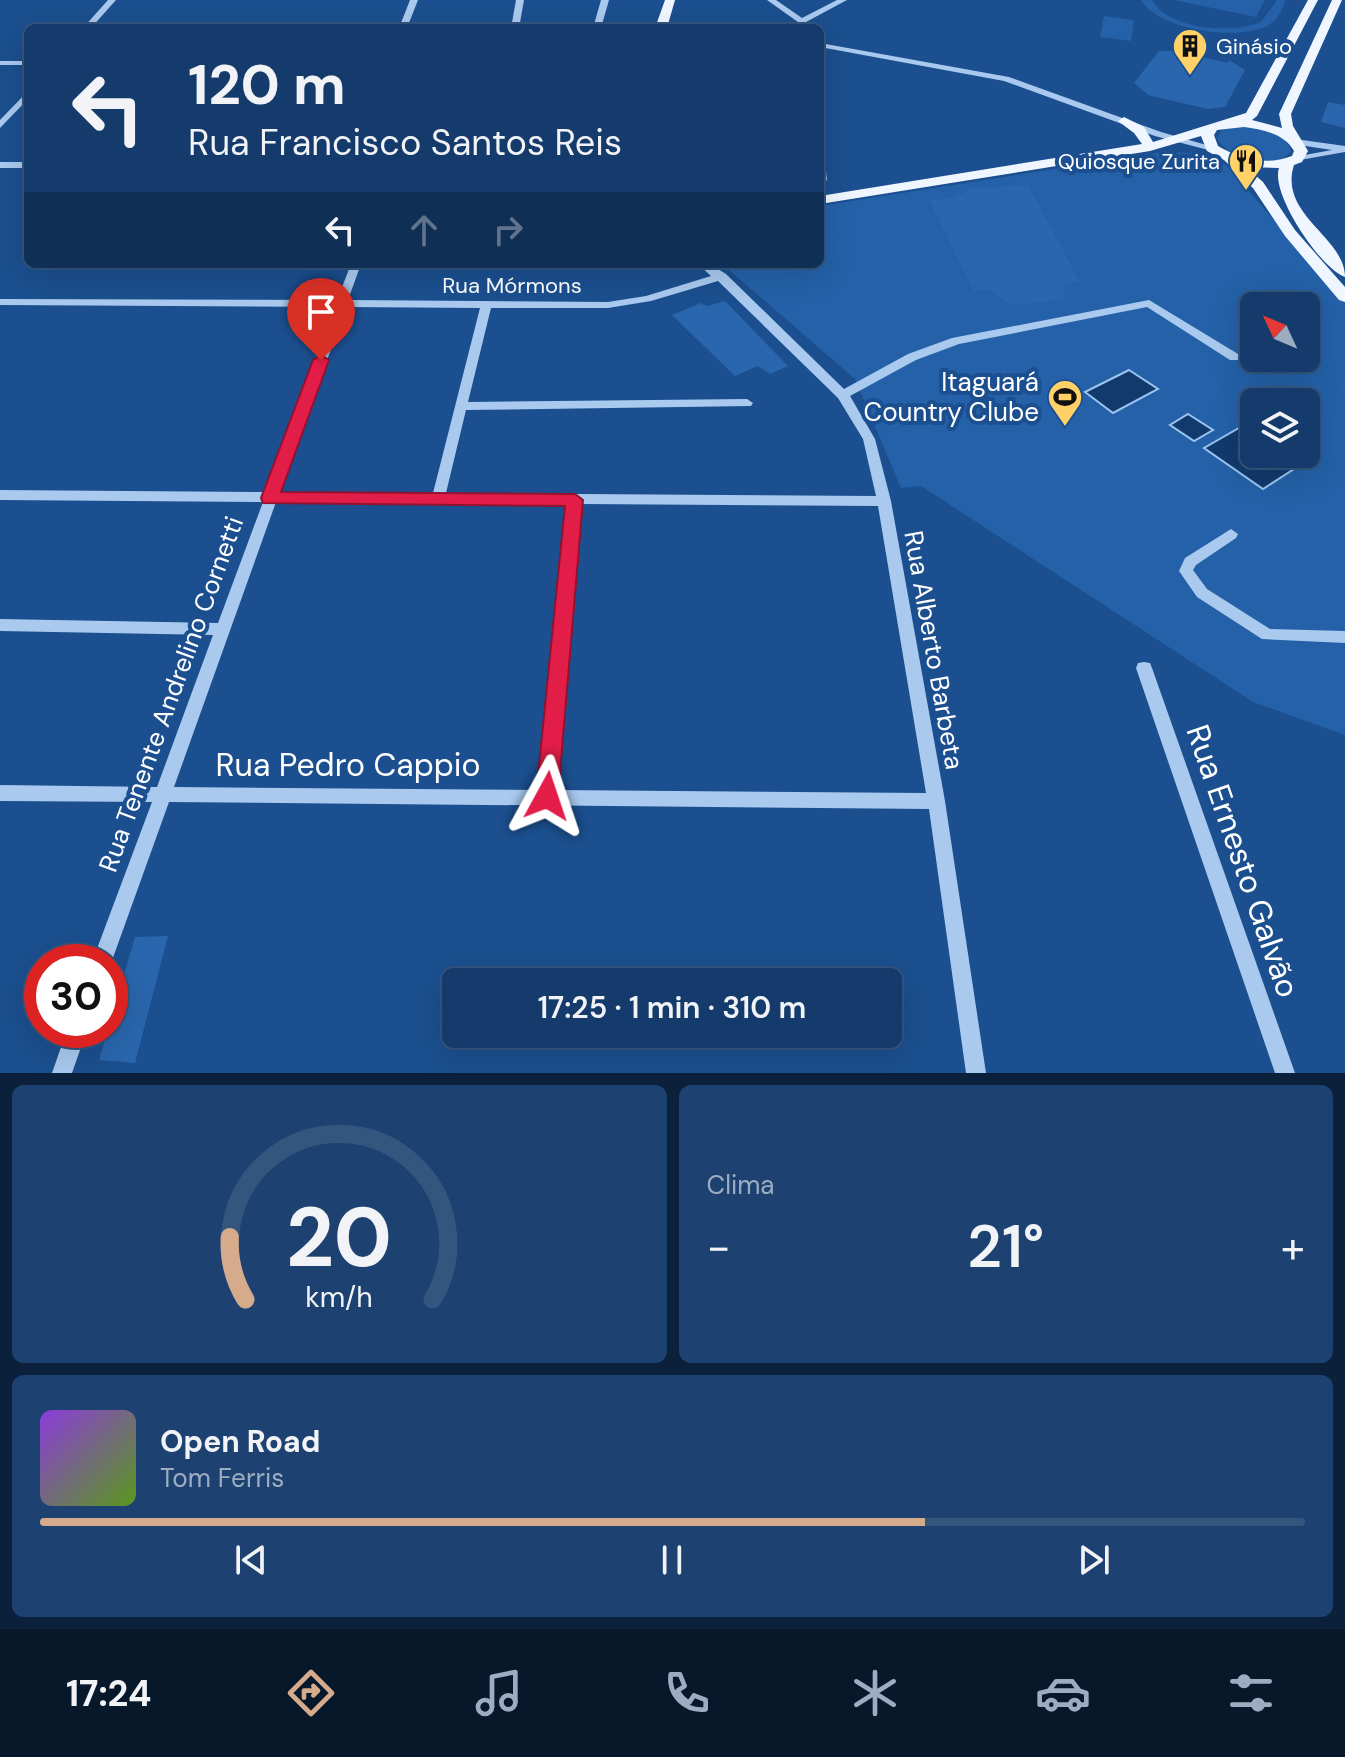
<!DOCTYPE html>
<html lang="pt">
<head>
<meta charset="utf-8">
<style>
	body { margin:0; font-family:"DM Sans",sans-serif; background:#1d4271; color:#f1f3f6; height:100vh; display:flex; flex-direction:column; font-size:30px; white-space:nowrap }
	* { box-sizing:border-box; margin:0 }
	p { font-size:26px; color:#9dadc1 }
	.icon { flex:none; width:44px; height:44px; fill:none; stroke:currentColor; stroke-width:2; stroke-linecap:round; stroke-linejoin:round }
	.map { position:relative; height:1073px; overflow:hidden }
	.panel { display:flex; flex-direction:column; gap:12px; padding:12px; background:#0b203b; flex:1 }
	.panel>* { flex:none }
	.banner { position:absolute; left:24px; top:24px; width:800px; height:244px; border-radius:12px; box-shadow:0 8px 32px #0002,0 0 0 2px #33557e; background:#143b6b; color:#f1f3f6; overflow:hidden }
	.needle { width:52px; rotate:314deg }
	.buttons { position:absolute; left:1240px; top:292px; display:grid; gap:16px }
	.buttons a { display:grid; place-items:center; width:80px; height:80px; border-radius:12px; background:#143b6b; box-shadow:0 8px 32px #0002,0 0 0 2px #33557e; font-size:40px }
	.speed { position:absolute; left:24px; top:944px; display:flex; gap:16px; font-size:40px; font-weight:700; text-align:center }
	.speed>* { display:grid; place-content:center; width:104px; height:104px; border-radius:50%; background:#143b6b; box-shadow:0 8px 32px #0002,0 0 0 2px #33557e; line-height:1 }
	.speed .limit { border:12px solid #d22; background:#fff; color:#111 }
	.pin { position:absolute; display:grid; place-items:center; width:68px; height:68px; color:#fff; margin:-82px -34px; border-radius:50% 50% 50% 0; rotate:-45deg; box-shadow:0 0 8px #0007 }
	.pin .icon { rotate:45deg }
	.me { position:absolute; width:88px; margin:-44px; rotate:5deg; stroke-linejoin:round; filter:drop-shadow(0 0 6px #0008) }
	.turn { display:flex; align-items:center; gap:28px; height:168px; padding:0 32px; font-size:36px }
	.turn .icon { width:104px; height:104px; stroke-width:2.5 }
	.turn b { display:block; font-size:56px; line-height:68px }
	.lanes { display:flex; align-items:center; height:76px; padding:0 32px; background:#0003; justify-content:center; gap:40px; direction:ltr }
	.lanes .off { opacity:.35 }
	.big { font-size:60px; font-weight:600; line-height:1.1 }
	.panel .card { flex:1; display:flex; flex-direction:column; justify-content:center; gap:12px; min-width:0; padding:0 28px; border-radius:12px; background:#1d4271 }
	.panel .dial { align-items:center; gap:0 }
	.dial svg { height:208px; overflow:visible; fill:none; stroke:#33557e; stroke-width:7; stroke-linecap:round; text-anchor:middle }
	.dial text { fill:#f1f3f6; stroke:none }
	.song { display:flex; align-items:center; gap:24px }
	.cover { width:96px; height:96px; border-radius:12px; background:linear-gradient(135deg,hsl(270 70% 55%),hsl(90 70% 35%)) }
	.played { height:8px; border-radius:4px; background:linear-gradient(90deg,#d6ab8b 70%,#33557e 70%) }
	.keys { display:flex; justify-content:space-around; direction:ltr }
	.heat { display:flex; justify-content:space-between; align-items:center; font-size:44px; direction:ltr }
	.panel .tiles { flex:1; display:grid; gap:12px; grid-template-columns:1fr 1fr }
	.card:last-child { grid-column:span 2 }
	.trip { position:absolute; left:442px; top:968px; width:460px; height:80px; border-radius:12px; background:#143b6b; box-shadow:0 8px 32px #0002,0 0 0 2px #33557e; font-weight:600; line-height:80px; text-align:center }
	.dock { display:flex; height:128px; justify-content:space-around; align-items:center; background:#08182b; color:#9dadc1 }
	.dock .icon { width:56px; height:56px }
	.dock .on { color:#d6ab8b }
	.dock b { font-size:36px; color:#f1f3f6 }
	.map>svg:first-child { display:block }
	.green { fill:#2461a8; fill-rule:evenodd }
	.water { fill:#123a6d; stroke:#9cc4f0; stroke-width:2 }
	.building { fill:#2a66ad }
	.lines { fill:none; stroke-linecap:round; stroke-linejoin:round }
	.minor { fill:#a9c9ee; fill-rule:evenodd }
	.major { fill:#f0f6ff; fill-rule:evenodd }
	.route { fill:#e11d48; stroke:#92132f; stroke-width:2 }
	.labels { text-anchor:middle; stroke-width:8; stroke-linejoin:round; paint-order:stroke }
	.far-poi-label { font-size:22px; fill:#fff; stroke:#1b4f8f; text-anchor:start }
	.far-street-label { font-size:22px; fill:#fff; stroke:#1b4f8f }
	.poi-label { font-size:26px; fill:#fff; stroke:#1b4f8f; text-anchor:end }
	.street-label { font-size:26px; fill:#fff; stroke:#1b4f8f }
	.near-street-label { font-size:32px; fill:#fff; stroke:#1b4f8f }
</style>
</head>
<body>
<div class="map">
<svg width="1345" height="1073" viewBox="0 0 1345 1073">
	<rect width="100%" height="100%" fill="#1b4f8f"/>
	<path class="green" d="M1141 0H1152C1169 30 1231 34 1261 22L1277 0H1286C1282 9 1278 20 1269 25 1240 42 1157 30 1141 0Z
		M1174 0H1265L1256 17Z
		M1104 16 1134 20 1131 41 1100 37Z
		M1242 126C1260 129 1285 131 1291 151 1276 171 1227 160 1217 138L1223 129Z
		M1162 152 1193 153 1226 165 1345 301V735L1253 702 921 486 901 488 855 379 722 264H820V206ZM1254 306H1306V358H1254ZM1254 402H1306V454H1254Z"/>
	<path class="water" d="M1129 370 1158 389 1113 413 1085 392Z
		M1188 414 1213 430 1194 441 1170 425Z
		M1239 428 1254 438V454H1277L1297 467 1263 489 1204 448Z"/>
	<path class="building" d="M1159 51H1177L1228 63 1229 60 1245 70 1225 107 1207 109 1148 95 1134 83Z
		M1328 102 1345 105V128L1321 122Z
		M1028 185 1080 282 1065 284 1063 300 1010 305 989 290 974 291 929 200 955 198 969 189Z
		M725 301 788 366 770 374 758 366 735 376 672 315 701 303 707 306Z
		M168 936 135 1063 99 1060 135 937Z"/>
	<g class="lines">
		<path class="minor" d="M108 0H116L91 28H83Z
			M410 0H418L407 28H399Z
			M516 0H524L519 28H511Z
			M601 0H609L601 28H593Z
			M767 0H776L802 18 837 0H847L806 22 807 28H799L798 22Z
			M820 43 1009 77 1161 132 1217 148 1212 151 1155 136 1004 81 820 47Z
			M0 61H28V65H0Z
			M28 91V99L0 128V120Z
			M1295 139 1345 146V152L1294 161V157L1332 150 1292 144V140Z
			M820 159 825 162 827 180 822 183 820 182Z
			M0 162H28V168H0Z
			M351 264H361L348 300 608 302 646 296 711 276 698 264H710L726 274 844 389 908 354 952 338 1149 300 1238 354V360H1230L1147 307 959 344 916 360 850 396 875 439 891 501 945 801 986 1073H966L929 809 169 802 110 966V962H92L152 802 0 801V785L157 787 213 635 0 631V619L218 623 263 502 0 500V490L266 492 335 307 0 305V299L337 300ZM718 281 838 398 863 439 876 496 446 493 466 410 751 406 753 403 747 399 468 402 491 308H608L651 301ZM346 307 480 308 433 493 280 492ZM276 502 568 504 539 790 174 787ZM581 504 878 506 926 793 556 790Z
			M1231 529 1238 534 1236 538 1196 565 1193 570 1207 589 1270 629 1345 631V643L1262 639 1197 597 1179 571 1185 558Z
			M1144 662 1150 663 1152 668 1295 1073H1275L1136 668 1138 663Z
			M67 1030H87L72 1073H52Z"/>
		<path class="major" d="M665 0H675L667 28H655Z
			M1308 0H1318L1257 116 1252 120 1282 128 1279 114 1332 0H1342L1291 114 1293 126 1308 151 1302 162 1294 165C1278 215 1345 237 1345 277 1321 269 1270 194 1279 168L1246 167 1263 182 1295 230 1345 287V302L1339 300 1285 236 1253 188 1224 160 1207 151 1201 136 1150 151 820 204V196L1142 144 1134 133 1118 121 1124 117 1144 127 1153 142 1246 113ZM1244 127C1262 129 1285 134 1294 151L1292 156C1265 166 1241 159 1218 146L1214 135 1217 130Z"/>
	</g>
	<path class="route" d="M321 355 329 360 281 492 575 494 583 500 558 796 555 803 547 806 539 803 536 796 565 506 263 503 261 498 313 360Z"/>
	<defs>
		<g id="building-pin" transform="scale(1.8)"><path d="M0 17L-7.5 6A9.5 9.5 0 1 1 7.5 6Z" fill="#ffd166" stroke="#1b4f8f"/><path d="M-4-6H4V6H1V3H-1V6H-4ZM-2.5-4.3h1.7v1.8h-1.7ZM.8-4.3h1.7v1.8H.8ZM-2.5-1h1.7V.8h-1.7ZM.8-1h1.7V.8H.8Z" fill="#111"/></g>
		<g id="restaurant-pin" transform="scale(1.8)"><path d="M0 17L-7.5 6A9.5 9.5 0 1 1 7.5 6Z" fill="#ffd166" stroke="#1b4f8f"/><path d="M-5-6h1v4h1v-4h1v4h1v-4h1v5L-1.5 .5V6h-2V.5L-5-1ZM5-6V6H3V1.5H1.5Q1.5-4 5-6Z" fill="#111"/></g>
		<g id="stadium-pin" transform="scale(1.8)"><path d="M0 17L-7.5 6A9.5 9.5 0 1 1 7.5 6Z" fill="#ffd166" stroke="#1b4f8f"/><path d="M0-5a6.5 5 0 1 0 0 10a6.5 5 0 1 0 0-10ZM-3.5-1.8h7v3.6h-7Z" fill="#111"/></g>
	</defs>
	<g fill-rule="evenodd">
		<use href="#building-pin" x="1190" y="46"/>
		<use href="#restaurant-pin" x="1246" y="161"/>
		<use href="#stadium-pin" x="1065" y="397"/>
	</g>
	<g class="labels">
		<g class="far-poi-label">
			<text x="1216" y="54">Ginásio</text>
			<text x="1220" y="169" text-anchor="end">Quiosque Zurita</text>
		</g>
		<g class="far-street-label">
			<text x="512" y="293">Rua Mórmons</text>
		</g>
		<g class="poi-label">
			<text x="1039" y="391">Itaguará<tspan x="1039" dy="30">Country Clube</tspan></text>
		</g>
		<g class="street-label">
			<text transform="translate(934 650) rotate(80)" y="9">Rua Alberto Barbeta</text>
			<text transform="translate(171 694) rotate(-70)" y="9">Rua Tenente Andrelino Cornetti</text>
		</g>
		<g class="near-street-label">
			<text x="348" y="776">Rua Pedro Cappio</text>
			<text transform="translate(1243 861) rotate(71)" y="11">Rua Ernesto Galvão</text>
		</g>
	</g>
</svg>
<div class="buttons">
<a><svg class="needle" viewBox="-14 -14 28 28"><path d="M0-13l5 13h-10z" fill="#e53935"/><path d="M0 13l5-13h-10z" fill="#9dadc1"/></svg></a>
<a><svg class="icon" aria-label="layers" viewBox="0 0 24 24"><path d="M12 4l9 5-9 5-9-5zM3 14l9 5 9-5"/></svg></a>
</div>
<div class="speed"><div class="limit">30</div></div>
<div class="pin" style="left:321px;top:360px;background:#d93025"><svg class="icon" aria-label="arrive" viewBox="0 0 24 24"><path d="M6 21V4h12l-3 4 3 4H6"/></svg></div>
<svg class="me" style="left:547px;top:796px" viewBox="-20 -20 40 40"><path d="M0-17L14 15 0 8-14 15z" fill="#e11d48" stroke="#fff" stroke-width="4"/></svg>
<div class="trip">17:25 · 1 min · 310 m</div>
<div class="banner">
<div class="turn"><svg class="icon" aria-label="left" viewBox="0 0 24 24"><path d="M17 20v-9H6M10 6l-5 5 5 5"/></svg><div><b>120 m</b>Rua Francisco Santos Reis</div></div>
<div class="lanes"><svg class="icon" aria-label="left" viewBox="0 0 24 24"><path d="M17 20v-9H6M10 6l-5 5 5 5"/></svg><svg class="icon off" aria-label="ahead" viewBox="0 0 24 24"><path d="M12 20V5M6 11l6-6 6 6"/></svg><svg class="icon off" aria-label="right" viewBox="0 0 24 24"><path d="M7 20v-9h11M14 6l5 5-5 5"/></svg></div>
</div>
</div>
<section class="panel">
<div class="tiles">
<div class="card dial"><svg viewBox="0 0 100 80">
<path d="M14 69A42 42 0 1 1 86 69"/>
<path d="M14 69A42 42 0 0 1 8 45" stroke="#d6ab8b"/>
<text x="50" y="56" font-size="32" font-weight="700">20</text>
<text x="50" y="72" font-size="11">km/h</text>
</svg></div>
<div class="card"><p>Clima</p>
<div class="heat"><a>−</a><b class="big">21°</b><a>+</a></div>
</div>
<div class="card">
<div class="song"><i class="cover"></i><div><b>Open Road</b><p>Tom Ferris</p></div></div>
<div class="played"></div>
<div class="keys"><svg class="icon" aria-label="previous" viewBox="0 0 24 24"><path d="M18 5L8 12l10 7zM5 5v14"/></svg><svg class="icon" aria-label="pause" viewBox="0 0 24 24"><path d="M8 5v14M16 5v14"/></svg><svg class="icon" aria-label="next" viewBox="0 0 24 24"><path d="M6 5l10 7-10 7zM19 5v14"/></svg></div>
</div>
</div>
</section>
<nav class="dock">
<b>17:24</b>
<svg class="icon on" aria-label="directions" viewBox="0 0 24 24"><path d="M12 3l9 9-9 9-9-9zM9 14v-3h6M13 9l2 2-2 2"/></svg>
<svg class="icon" aria-label="music" viewBox="0 0 24 24"><path d="M9 18V5l10-2v13"/><circle cx="6" cy="18" r="3"/><circle cx="16" cy="16" r="3"/></svg>
<svg class="icon" aria-label="phone" viewBox="0 0 24 24"><path d="M5 4h4l2 5-3 2q2 4 5 5l2-3 5 2v4C11 20 4 13 5 4z"/></svg>
<svg class="icon" aria-label="climate" viewBox="0 0 24 24"><path d="M12 3v18M4 7l16 10M4 17L20 7"/></svg>
<svg class="icon" aria-label="car" viewBox="0 0 24 24"><path d="M5 17H2v-5l4-1 3-4h7l3 4 3 1v5h-3M9 17h6M6 11h13"/><circle cx="7" cy="17" r="2"/><circle cx="17" cy="17" r="2"/></svg>
<svg class="icon" aria-label="filters" viewBox="0 0 24 24"><path d="M4 7h16M4 17h16"/><circle cx="9" cy="7" r="2"/><circle cx="15" cy="17" r="2"/></svg>
</nav>
</body>
</html>
